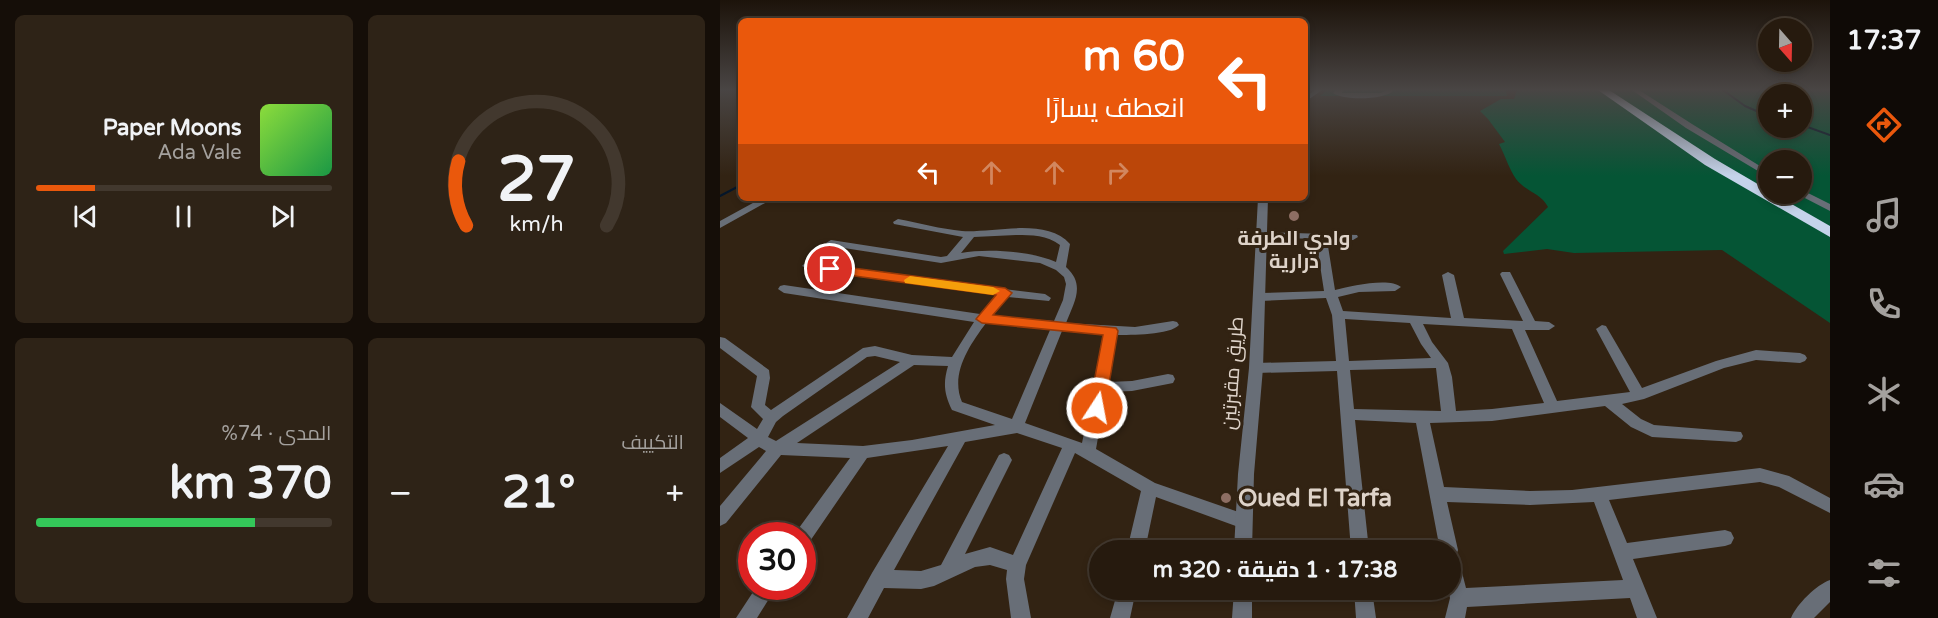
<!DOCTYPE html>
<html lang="ar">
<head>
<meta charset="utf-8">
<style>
	body { margin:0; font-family:"Varela Round",Cairo,sans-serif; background:#2e2317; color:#f1f3f6; direction:rtl; height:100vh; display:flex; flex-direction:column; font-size:22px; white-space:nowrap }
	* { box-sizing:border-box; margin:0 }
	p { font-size:20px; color:#a4a19e }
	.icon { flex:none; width:33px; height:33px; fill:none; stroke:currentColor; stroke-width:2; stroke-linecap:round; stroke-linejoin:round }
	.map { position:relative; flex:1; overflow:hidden; direction:ltr }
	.side { display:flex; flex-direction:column; gap:15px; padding:15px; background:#150e08; width:720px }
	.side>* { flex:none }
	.hud { position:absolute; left:18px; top:18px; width:570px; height:183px; border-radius:9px; box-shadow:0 3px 9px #0003,0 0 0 2px #42382e; direction:rtl; background:#ea580c; color:#fff; overflow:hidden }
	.needle { width:39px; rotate:160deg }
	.fabs { position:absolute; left:1038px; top:18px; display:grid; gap:12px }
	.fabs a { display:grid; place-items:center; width:54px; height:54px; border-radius:50%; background:#261a0e; box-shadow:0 3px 9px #0003,0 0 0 2px #42382e; font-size:30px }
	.speed { position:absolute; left:18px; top:522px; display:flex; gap:12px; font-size:30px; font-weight:700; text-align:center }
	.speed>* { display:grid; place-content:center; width:78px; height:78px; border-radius:50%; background:#261a0e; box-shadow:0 3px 9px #0003,0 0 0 2px #42382e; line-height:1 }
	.speed .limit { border:9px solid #d22; background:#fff; color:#111 }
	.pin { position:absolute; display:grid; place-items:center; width:51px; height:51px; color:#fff; margin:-26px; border:3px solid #fff; border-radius:50%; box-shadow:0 2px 6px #0007 }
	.me { position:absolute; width:66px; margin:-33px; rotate:11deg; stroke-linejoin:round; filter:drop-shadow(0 0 4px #0008) }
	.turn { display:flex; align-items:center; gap:21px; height:126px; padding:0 24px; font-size:27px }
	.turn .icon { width:78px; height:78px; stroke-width:2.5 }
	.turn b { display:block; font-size:42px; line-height:51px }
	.lanes { display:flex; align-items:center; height:57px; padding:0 24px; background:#0003; justify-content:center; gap:30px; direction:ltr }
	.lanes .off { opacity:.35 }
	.big { font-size:45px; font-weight:700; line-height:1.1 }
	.side .card { flex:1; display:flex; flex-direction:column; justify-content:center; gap:9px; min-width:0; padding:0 21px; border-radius:9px; background:#2e2317 }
	.side .dial { align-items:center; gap:0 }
	.dial svg { height:156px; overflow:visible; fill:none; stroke:#42382e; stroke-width:7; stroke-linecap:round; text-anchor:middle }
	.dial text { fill:#f1f3f6; stroke:none }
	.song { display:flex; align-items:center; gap:18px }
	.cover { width:72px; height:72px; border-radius:9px; background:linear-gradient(135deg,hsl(90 70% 55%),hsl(140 70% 35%)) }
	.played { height:6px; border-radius:3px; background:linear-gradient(90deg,#ea580c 20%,#42382e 20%) }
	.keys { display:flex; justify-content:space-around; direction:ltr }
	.heat { display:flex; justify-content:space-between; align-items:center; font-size:33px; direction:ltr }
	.charge { height:9px; border-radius:4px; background:linear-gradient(90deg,#34c759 74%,#42382e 0) }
	.side .tiles { flex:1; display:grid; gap:15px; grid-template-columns:repeat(2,1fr) }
	.trip { position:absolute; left:369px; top:540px; width:372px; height:60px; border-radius:30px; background:#261a0e; box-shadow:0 3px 9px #0003,0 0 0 2px #42382e; font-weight:700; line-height:60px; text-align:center; direction:rtl }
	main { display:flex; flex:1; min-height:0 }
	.tabs { display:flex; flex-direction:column; width:108px; justify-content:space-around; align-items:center; background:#0f0a06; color:#a4a19e }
	.tabs .icon { width:42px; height:42px }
	.tabs .active { color:#ea580c }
	.tabs b { font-size:27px; color:#f1f3f6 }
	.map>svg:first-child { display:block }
	.green { fill:#055535; fill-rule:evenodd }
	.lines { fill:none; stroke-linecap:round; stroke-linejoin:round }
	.stream { stroke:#05162a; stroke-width:2 }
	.minor { fill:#686e77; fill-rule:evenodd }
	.tertiary { fill:#686e77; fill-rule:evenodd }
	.motorway { fill:#c5d3ea; fill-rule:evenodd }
	.route { fill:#ea580c; stroke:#983908; stroke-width:1.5 }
	.slow { fill:#f59e0b }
	.education-dot { fill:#8d6e63; stroke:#322313; stroke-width:2 }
	.labels { text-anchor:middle; stroke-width:6; stroke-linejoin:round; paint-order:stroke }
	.poi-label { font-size:20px; font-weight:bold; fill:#ded3c9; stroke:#322313 }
	.street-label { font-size:20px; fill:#ded3c9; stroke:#322313 }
	.near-poi-label { font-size:24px; font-weight:bold; fill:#ded3c9; stroke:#322313; text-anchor:start }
</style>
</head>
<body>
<main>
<nav class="tabs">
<b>17:37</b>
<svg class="icon active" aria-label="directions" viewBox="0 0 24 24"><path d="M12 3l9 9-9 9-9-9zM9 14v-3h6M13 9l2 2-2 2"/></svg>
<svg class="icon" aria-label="music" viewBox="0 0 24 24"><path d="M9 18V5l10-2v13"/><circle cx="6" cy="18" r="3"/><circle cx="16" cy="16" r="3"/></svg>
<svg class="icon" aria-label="phone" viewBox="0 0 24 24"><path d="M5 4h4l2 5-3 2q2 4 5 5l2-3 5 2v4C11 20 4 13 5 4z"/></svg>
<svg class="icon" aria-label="climate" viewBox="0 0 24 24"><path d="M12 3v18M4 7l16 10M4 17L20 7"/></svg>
<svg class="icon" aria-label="car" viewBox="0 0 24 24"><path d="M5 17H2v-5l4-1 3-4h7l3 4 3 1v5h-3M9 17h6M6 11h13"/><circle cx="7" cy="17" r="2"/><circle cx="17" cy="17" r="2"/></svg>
<svg class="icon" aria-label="filters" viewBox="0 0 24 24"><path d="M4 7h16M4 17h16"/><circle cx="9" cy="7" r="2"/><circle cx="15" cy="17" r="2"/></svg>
</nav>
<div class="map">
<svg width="1110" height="618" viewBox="0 0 1110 618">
	<rect width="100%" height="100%" fill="#322313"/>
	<path class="green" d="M607 90H786L787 96H600Z
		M797 90H1110V323L1002 250 854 253 827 249 784 254 783 251 828 207C821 193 806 192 796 179 789 169 785 155 779 144L785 142 768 119 760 111 781 99H794ZM1048 94H1082V128H1048ZM1048 160H1082V194H1048Z"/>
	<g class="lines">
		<path class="stream" d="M1003 90 1025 106 1048 116
			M1082 125 1110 135
			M0 196 21 185"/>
		<path class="minor" d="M595 90H602L585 102V97Z
			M616 90H623L622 93H661L667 90H674C666 100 624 101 613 93Z
			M912 90H919L972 124 1048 171V177L966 128Z
			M1082 190 1110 204V211L1079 195 1078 194H1082Z
			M42 198H54L0 228V221Z
			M178 219C199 223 221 229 242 231 274 233 326 217 350 244L346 267C366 285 354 302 346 323L415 327 453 321 457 322 459 325C450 335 411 335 396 335L388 382 412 381 448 374 453 375 455 379 453 383 448 384 412 391 386 392 376 449 435 483 530 516 532 521 530 526 524 529 436 497 425 550H407L421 491 355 453 306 565 304 579 311 618H291L286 579 287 570 270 565 255 567 214 586 201 589 164 588 148 618H127L152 573 228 446 147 458 88 544 82 546V536H74L76 532 130 458 61 455 6 523 0 526V506L46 451 39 447 0 473V458L28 438 0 417V403L37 429 43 419 31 407 37 376 0 348V337L5 338 49 370 50 378 45 405 51 410 143 348 155 346 192 355 232 357 254 322 64 293 58 289 60 286 64 285 260 314 277 295 88 269 82 266 84 264 325 294 331 298 329 301 288 297 272 316 334 321 343 300 346 284 344 277 336 270 320 263 259 256 221 263 111 246 106 243 111 240 221 257 227 256 243 237 174 224 173 222ZM296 235C312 235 327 235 340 245L336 262C311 251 267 248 241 253L254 237ZM266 323 330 330 292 419 242 402C230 374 249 346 266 323ZM342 331 384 335 362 443 305 423ZM155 356 180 362 56 441 48 437 56 422 63 416 147 357ZM194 365 228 366C223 383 224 394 232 410L275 425 192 440 143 446 77 443ZM297 433 342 448 293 555 270 547 245 554 292 460 289 455 284 453 279 455 221 565 201 571 174 570 245 442Z
			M541 232 637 235 638 237 633 240H607L615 290C630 286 670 277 681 287L675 291 639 292 618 297 623 311 731 318 722 275 728 272 734 275 744 318 803 321 780 274 782 272H790L815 321 829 322 835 326 829 330H805L837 401 910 392 876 329 882 325 886 326 922 388 996 361 1036 350 1080 353 1085 355 1087 358 1085 361 1080 363 1036 360 1004 368 924 399 902 404 921 419 934 425 1021 432 1023 436 1021 440 1016 442 932 437 911 427 885 406 772 421 710 423 724 487 810 491 852 490 1040 468 1069 476 1110 498V513L1059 487 1040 482 889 500 907 543 1005 530 1011 532 1014 538 1011 544 1005 546 913 559 937 618H917L910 598 747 607 745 618H725L730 598 728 590H730V550H720L696 423 635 420 649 550H631L617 371 536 373 531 371 529 368 531 365 536 363 616 361 612 315 606 298 540 301 534 297 540 293 604 291 596 239 537 237 536 235 537 233ZM625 319 690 323 701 344 711 358 629 361ZM703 324 792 329 824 403 772 409 736 411 732 377 728 363 712 342ZM716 368 721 411 634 409 630 370ZM727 502 810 505 874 502 903 580 746 588 737 553 738 550Z
			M1110 580V602L1094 618H1071C1077 604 1096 585 1110 580Z
			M37 586H57L37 618H16Z
			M398 590H416L410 618H390Z
			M634 590H652L656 618H636Z"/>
		<path class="tertiary" d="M538 198H548L543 368 534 474 532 550H514L518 474 529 368Z
			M514 590H532V618H512Z"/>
		<path class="motorway" d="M878 90H889L995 159 1048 190V194H1054L1110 226V237L985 165Z"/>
	</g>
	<linearGradient id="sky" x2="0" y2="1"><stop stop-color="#1c130a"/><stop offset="0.51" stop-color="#494544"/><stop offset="1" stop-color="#494544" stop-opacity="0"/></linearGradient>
	<rect width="1110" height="176" fill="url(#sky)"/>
	<path class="route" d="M110 265 285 288 292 293 273 315 396 328 398 331 385 408 383 413 377 415 371 413 369 408 383 335 262 323 256 319 276 295 105 272 103 269 105 266Z"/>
	<path class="slow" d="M190 276 273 287 280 291 273 295 185 283 184 280Z"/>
	<g class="education-dot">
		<circle cx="574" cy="216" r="6"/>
		<circle cx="506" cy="498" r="6"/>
	</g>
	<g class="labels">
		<g class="poi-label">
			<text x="574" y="245">وادي الطرفة<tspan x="574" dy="23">درارية</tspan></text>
		</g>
		<g class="street-label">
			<text transform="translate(512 373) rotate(-86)" y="7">طريق مقبرتين</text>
		</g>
		<g class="near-poi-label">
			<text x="518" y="506">Oued El Tarfa</text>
		</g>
	</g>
</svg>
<div class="fabs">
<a><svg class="needle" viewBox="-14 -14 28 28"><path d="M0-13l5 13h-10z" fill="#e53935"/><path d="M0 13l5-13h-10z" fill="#a4a19e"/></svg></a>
<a>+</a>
<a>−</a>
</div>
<div class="speed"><div class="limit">30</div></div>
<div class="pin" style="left:110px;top:269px;background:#d93025"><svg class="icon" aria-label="arrive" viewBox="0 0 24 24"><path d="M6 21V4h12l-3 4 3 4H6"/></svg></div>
<svg class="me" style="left:377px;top:408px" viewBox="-20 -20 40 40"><circle r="17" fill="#ea580c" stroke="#fff" stroke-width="3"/><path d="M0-11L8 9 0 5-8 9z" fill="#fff"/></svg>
<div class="trip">17:38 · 1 دقيقة · 320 m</div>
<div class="hud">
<div class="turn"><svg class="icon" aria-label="left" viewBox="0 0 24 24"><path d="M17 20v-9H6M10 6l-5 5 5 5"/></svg><div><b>60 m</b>انعطف يسارًا</div></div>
<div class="lanes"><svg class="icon" aria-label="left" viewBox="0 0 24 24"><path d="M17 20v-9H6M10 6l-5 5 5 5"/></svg><svg class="icon off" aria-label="ahead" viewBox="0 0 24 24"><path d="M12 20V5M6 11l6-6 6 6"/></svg><svg class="icon off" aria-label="ahead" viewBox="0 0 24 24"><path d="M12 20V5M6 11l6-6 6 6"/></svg><svg class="icon off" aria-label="right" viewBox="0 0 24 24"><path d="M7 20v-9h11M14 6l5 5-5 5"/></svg></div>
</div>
</div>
<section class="side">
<div class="tiles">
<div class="card dial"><svg viewBox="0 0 100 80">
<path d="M14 69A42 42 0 1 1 86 69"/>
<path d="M14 69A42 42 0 0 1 10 36" stroke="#ea580c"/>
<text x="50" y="56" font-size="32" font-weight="700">27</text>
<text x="50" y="72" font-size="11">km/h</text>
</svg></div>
<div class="card">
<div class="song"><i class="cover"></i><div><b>Paper Moons</b><p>Ada Vale</p></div></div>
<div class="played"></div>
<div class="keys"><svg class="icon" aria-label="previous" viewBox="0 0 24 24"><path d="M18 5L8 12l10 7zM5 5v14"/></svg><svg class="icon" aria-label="pause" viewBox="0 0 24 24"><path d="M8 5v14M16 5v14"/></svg><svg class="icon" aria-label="next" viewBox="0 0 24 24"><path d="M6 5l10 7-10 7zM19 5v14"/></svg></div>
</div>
<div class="card"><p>التكييف</p>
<div class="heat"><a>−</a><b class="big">21°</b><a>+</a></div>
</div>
<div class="card"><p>المدى · 74%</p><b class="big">370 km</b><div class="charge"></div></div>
</div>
</section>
</main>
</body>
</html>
